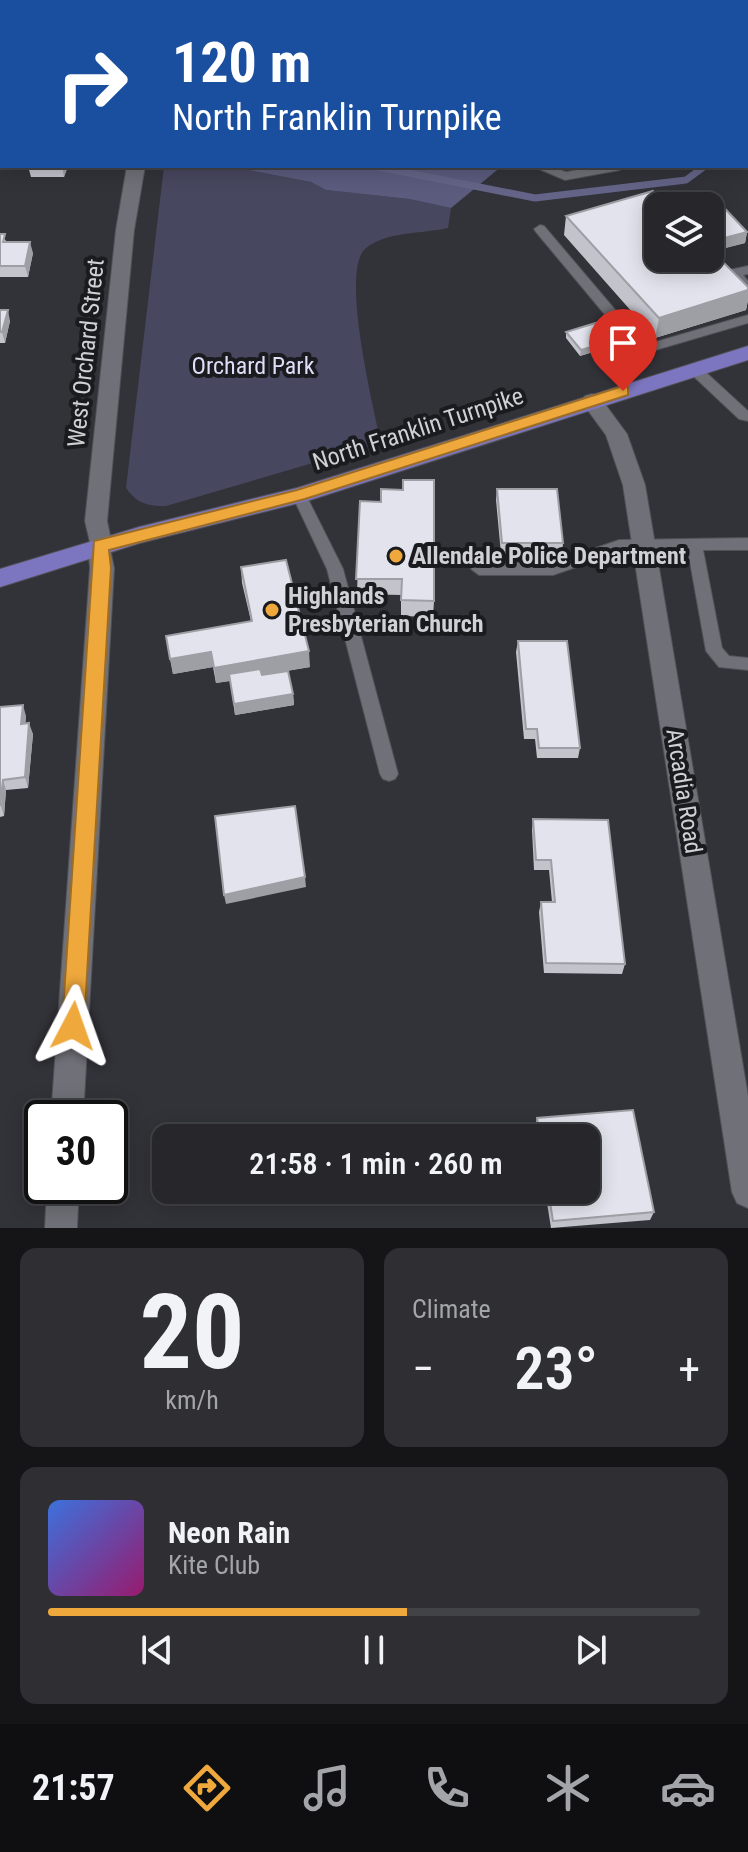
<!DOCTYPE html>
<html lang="en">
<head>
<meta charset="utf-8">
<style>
	body { margin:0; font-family:"Roboto Condensed",sans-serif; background:#2e2e33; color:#f1f3f6; height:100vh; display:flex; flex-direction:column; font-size:30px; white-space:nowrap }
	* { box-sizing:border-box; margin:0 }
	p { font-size:26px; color:#a4a5a9 }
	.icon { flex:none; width:44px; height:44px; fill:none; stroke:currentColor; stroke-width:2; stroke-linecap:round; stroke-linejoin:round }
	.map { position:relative; height:1228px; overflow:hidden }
	.drawer { display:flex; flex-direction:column; gap:20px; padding:20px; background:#151518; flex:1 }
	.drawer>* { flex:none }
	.top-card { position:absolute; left:0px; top:0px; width:748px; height:168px; box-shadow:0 4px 20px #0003,0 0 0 2px #424347; background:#1a4fa0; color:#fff; overflow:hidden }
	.fabs { position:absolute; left:644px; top:192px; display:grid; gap:16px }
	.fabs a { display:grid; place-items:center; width:80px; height:80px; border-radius:16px; background:#26262b; box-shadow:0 4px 20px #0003,0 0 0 2px #424347; font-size:40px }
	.speed { position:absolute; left:24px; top:1100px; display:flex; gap:16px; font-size:40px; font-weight:700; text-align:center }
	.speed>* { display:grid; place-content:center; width:104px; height:104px; border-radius:50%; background:#26262b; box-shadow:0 4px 20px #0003,0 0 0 2px #424347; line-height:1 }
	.speed .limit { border:4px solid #111; border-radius:12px; background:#fff; color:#111 }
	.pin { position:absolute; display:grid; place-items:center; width:68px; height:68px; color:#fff; margin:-82px -34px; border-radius:50% 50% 50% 0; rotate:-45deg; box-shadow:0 0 8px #0007 }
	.pin .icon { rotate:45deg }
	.me { position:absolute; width:88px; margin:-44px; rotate:4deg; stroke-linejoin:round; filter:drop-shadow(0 0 6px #0008) }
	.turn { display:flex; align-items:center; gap:28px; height:168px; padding:0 40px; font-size:36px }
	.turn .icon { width:104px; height:104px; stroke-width:2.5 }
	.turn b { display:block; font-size:56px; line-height:68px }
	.big { font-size:60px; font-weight:600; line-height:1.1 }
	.drawer .card { flex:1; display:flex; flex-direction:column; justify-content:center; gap:12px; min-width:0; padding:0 28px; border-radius:16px; background:#2e2e33 }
	.drawer .dial { align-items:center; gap:0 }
	.dial b { font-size:104px; line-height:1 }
	.song { display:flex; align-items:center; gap:24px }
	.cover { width:96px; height:96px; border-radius:12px; background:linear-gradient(135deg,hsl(220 70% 55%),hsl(320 70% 35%)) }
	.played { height:8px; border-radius:4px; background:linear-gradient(90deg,#eea83c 55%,#424347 55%) }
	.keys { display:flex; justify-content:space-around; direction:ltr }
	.heat { display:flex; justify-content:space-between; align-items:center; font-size:44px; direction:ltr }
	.drawer .tiles { flex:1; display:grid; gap:20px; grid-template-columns:1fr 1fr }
	.card:last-child { grid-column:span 2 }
	.trip { position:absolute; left:152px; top:1124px; width:448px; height:80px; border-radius:16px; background:#26262b; box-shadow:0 4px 20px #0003,0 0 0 2px #424347; font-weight:600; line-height:80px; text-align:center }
	.dock { display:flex; height:128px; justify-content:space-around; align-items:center; background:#0f0f11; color:#a4a5a9 }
	.dock .icon { width:56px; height:56px }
	.dock .selected { color:#eea83c }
	.dock b { font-size:36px; color:#f1f3f6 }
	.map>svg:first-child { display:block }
	.green { fill:#47475f }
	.forest { fill:#5b5b7e }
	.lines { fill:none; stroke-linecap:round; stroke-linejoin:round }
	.stream { stroke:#646488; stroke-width:7 }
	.lane-casing { stroke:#515156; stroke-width:2 }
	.street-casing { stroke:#515156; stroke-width:2 }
	.secondary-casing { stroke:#515156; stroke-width:2 }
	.primary-casing { stroke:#515156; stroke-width:2 }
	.lane { fill:#707078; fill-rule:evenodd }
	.street { fill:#707078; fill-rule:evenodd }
	.secondary { fill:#707078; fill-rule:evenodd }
	.primary { fill:#7b76bf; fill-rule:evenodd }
	.rail { stroke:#99999f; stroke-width:4; stroke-dasharray:9 4; stroke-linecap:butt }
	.wall { fill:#c2c3cb }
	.shaded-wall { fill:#9e9fa5 }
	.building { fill:#e2e3ec; stroke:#9e9fa5; stroke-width:2 }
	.route { fill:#eea83c; stroke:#9b6d27; stroke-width:2 }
	.poi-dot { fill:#eea83c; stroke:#1a1b1e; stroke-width:3 }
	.labels { text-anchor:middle; stroke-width:8; stroke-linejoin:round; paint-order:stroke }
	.street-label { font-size:24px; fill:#d0d0d5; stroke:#1a1b1e }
	.park-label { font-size:24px; fill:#dddef7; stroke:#1a1b1e }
	.poi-label { font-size:24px; font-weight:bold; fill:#d0d0d5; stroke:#1a1b1e; text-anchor:start }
</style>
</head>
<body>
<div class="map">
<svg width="748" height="1228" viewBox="0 0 748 1228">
	<rect width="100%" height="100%" fill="#323239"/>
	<path class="green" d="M164 166H227L311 182 327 190 409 199 451 208 448 228C423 234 385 231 365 249 340 272 374 409 381 443L166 506C148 506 137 504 126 488Z"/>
	<path class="forest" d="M227 166H502L451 208 409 199 326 190 311 182Z"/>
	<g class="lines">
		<path class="stream" d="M373 166 535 198 686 180 705 166"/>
		<g class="lane-casing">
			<path id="lane" d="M572 0H586L571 2Z
				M532 166H549L566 172 600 166H626L620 170 565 180Z
				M540 225 544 226 645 345 748 315V323L642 354 637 353 536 232 534 229Z
				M748 266V274L743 275 748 281V293L743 292 728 273 729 270Z
				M694 364 699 366 748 411V421L739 419 689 372 687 369Z
				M299 490 306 495 343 569 398 774 395 779 389 781 383 779 380 774 327 569 292 495Z
				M748 538V550H703L722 648 729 656 748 658V670L719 667 706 651 688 551 620 552 553 575H479L471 569 479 563H552L619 540Z"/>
		</g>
		<g class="street-casing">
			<path id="street" d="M746 42H748V52H746Z
				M592 394 599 396 627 434 645 485 748 1096V1208L737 1203 732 1192 623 485 606 435 581 401 585 396Z
				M100 537 108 539 114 568 83 1118H51L90 568 88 545 92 539Z
				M47 1186H79L77 1228H45Z"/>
		</g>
		<g class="secondary-casing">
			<path id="secondary" d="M171 0H187L170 2Z
				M127 166H145L134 230 107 521 112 545 108 551 100 553 92 551 85 521 116 230Z"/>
		</g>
		<g class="primary-casing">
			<path id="primary" d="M748 346V360L307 501 140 543 0 587V569L139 527 297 488Z"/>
		</g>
		<use href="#lane" class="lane"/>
		<use href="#street" class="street"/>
		<use href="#secondary" class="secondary"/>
		<use href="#primary" class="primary"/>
		<path class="rail" d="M34 2 41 0
			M56 2 63 0"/>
	</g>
	<path class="wall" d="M746 55H748V74L746 71Z
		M28 166H68L64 177H31Z
		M653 191 667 206H658V258H710V206H679L680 204 713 196 747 232 745 243 712 251 748 287V300L746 310 655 338 564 235 566 216Z
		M0 234 7 242 33 253 28 277H0Z
		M0 310 10 321 5 343H0Z
		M566 332 613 346 580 356 566 338Z
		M497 489 563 543 562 554H501L496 500Z
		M360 501 434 601 433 617 401 616V595L357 594Z
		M241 567 310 667 262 675 293 694 294 705 235 715 230 681 216 683 213 667 173 674 166 636 251 621 242 583Z
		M518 641 580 748 578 758H537L535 739H524L516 652Z
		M0 707 26 716 25 723 33 734 28 788 6 790 4 816 0 817Z
		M533 819 625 964 622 974 544 973 539 912 541 902H552L549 870H534L532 830Z
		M633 1110 654 1212 650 1220 551 1228 545 1190H586V1138H537L535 1126 537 1118Z"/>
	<path class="shaded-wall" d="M528 0H558L554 2H524Z
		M62 166H68L64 177Z
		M747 232 745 243 711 252 713 241Z
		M30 242 33 253 28 277 25 266Z
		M748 290V300L746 310 655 338 659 318Z
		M8 310 10 321 5 343 2 332Z
		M614 340 613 346 580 356 581 350Z
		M309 651 310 667 216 683 214 668Z
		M211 652 213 667 173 674 170 659Z
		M293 694 294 705 235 715 234 704Z
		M23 705 26 716 25 734 21 724Z
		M29 723 33 734 28 788 25 777Z
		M3 780 6 790 4 816 1 806Z
		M305 877 306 887 226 904 224 895Z"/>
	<path class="building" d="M302 0H528L524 2H297Z
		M653 191 667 206H658V258H710V249L748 287V290L659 318 566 216Z
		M713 196 747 232 713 241 710 237V206H681L680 204Z
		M0 234H5L3 242H30L25 266H0Z
		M0 310H8L2 332H0Z
		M599 322 614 340 581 350 566 332Z
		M403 480H434V601L401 600 402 579H356L360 501 381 502V489L403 490Z
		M497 489H557L563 543H502Z
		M286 560 309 651 214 668 211 652 170 659 166 636 252 621 241 567Z
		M518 641H567L580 748H539L537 729H526Z
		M260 669 262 675 288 671 293 694 234 704 229 674Z
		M23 705 21 724 29 723 25 777 3 780 0 806V707Z
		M295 806 305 877 224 895 215 816Z
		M533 819 608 820 625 964 546 963 541 902H555L551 860H536Z
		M633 1110 654 1212 553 1221 548 1190H586V1138H540L537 1118Z"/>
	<path class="route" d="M623 386 628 387V395L305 499 109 550 111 568 84 1026 81 1034 73 1037 65 1034 62 1026 94 541 297 490Z"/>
	<g class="poi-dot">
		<circle cx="396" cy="556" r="8"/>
		<circle cx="272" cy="610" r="8"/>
	</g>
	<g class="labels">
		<g class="street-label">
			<text transform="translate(86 353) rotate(-84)" y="8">West Orchard Street</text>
			<text transform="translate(418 429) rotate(-18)" y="8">North Franklin Turnpike</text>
			<text transform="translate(684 791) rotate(81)" y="8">Arcadia Road</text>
		</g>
		<g class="park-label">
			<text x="253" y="374">Orchard Park</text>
		</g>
		<g class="poi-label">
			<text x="412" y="564">Allendale Police Department</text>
			<text x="288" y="604">Highlands<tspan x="288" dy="28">Presbyterian Church</tspan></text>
		</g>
	</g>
</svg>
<div class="fabs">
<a><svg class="icon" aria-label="layers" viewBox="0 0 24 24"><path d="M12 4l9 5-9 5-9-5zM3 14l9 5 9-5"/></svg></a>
</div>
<div class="speed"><div class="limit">30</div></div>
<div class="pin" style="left:623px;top:391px;background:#d93025"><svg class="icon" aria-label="arrive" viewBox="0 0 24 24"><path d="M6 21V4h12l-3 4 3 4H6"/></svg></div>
<svg class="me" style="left:73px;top:1026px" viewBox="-20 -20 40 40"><path d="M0-17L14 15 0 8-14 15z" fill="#eea83c" stroke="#fff" stroke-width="4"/></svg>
<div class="trip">21:58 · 1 min · 260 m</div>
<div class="top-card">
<div class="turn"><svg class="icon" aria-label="right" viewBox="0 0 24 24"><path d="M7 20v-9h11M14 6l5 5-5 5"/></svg><div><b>120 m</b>North Franklin Turnpike</div></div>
</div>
</div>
<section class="drawer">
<div class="tiles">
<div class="card dial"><b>20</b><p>km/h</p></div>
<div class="card"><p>Climate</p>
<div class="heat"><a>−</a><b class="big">23°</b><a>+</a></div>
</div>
<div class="card">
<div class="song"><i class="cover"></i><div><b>Neon Rain</b><p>Kite Club</p></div></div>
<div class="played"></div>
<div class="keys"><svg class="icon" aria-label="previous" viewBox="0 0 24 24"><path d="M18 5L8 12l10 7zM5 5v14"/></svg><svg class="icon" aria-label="pause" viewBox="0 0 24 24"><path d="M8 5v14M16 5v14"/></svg><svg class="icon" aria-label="next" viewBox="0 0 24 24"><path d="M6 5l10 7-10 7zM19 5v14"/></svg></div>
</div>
</div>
</section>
<nav class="dock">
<b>21:57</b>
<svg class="icon selected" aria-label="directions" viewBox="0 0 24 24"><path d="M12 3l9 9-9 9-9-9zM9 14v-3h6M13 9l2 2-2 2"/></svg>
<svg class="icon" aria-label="music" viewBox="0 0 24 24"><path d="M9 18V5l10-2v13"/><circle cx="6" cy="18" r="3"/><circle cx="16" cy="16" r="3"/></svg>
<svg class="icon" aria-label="phone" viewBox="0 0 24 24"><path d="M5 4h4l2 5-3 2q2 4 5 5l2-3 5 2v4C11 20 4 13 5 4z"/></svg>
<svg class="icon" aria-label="climate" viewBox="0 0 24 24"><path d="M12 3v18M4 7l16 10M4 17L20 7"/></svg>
<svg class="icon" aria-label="car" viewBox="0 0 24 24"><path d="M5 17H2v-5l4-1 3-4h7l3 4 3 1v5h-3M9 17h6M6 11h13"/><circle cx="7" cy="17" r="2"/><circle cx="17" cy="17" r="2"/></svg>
</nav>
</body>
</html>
